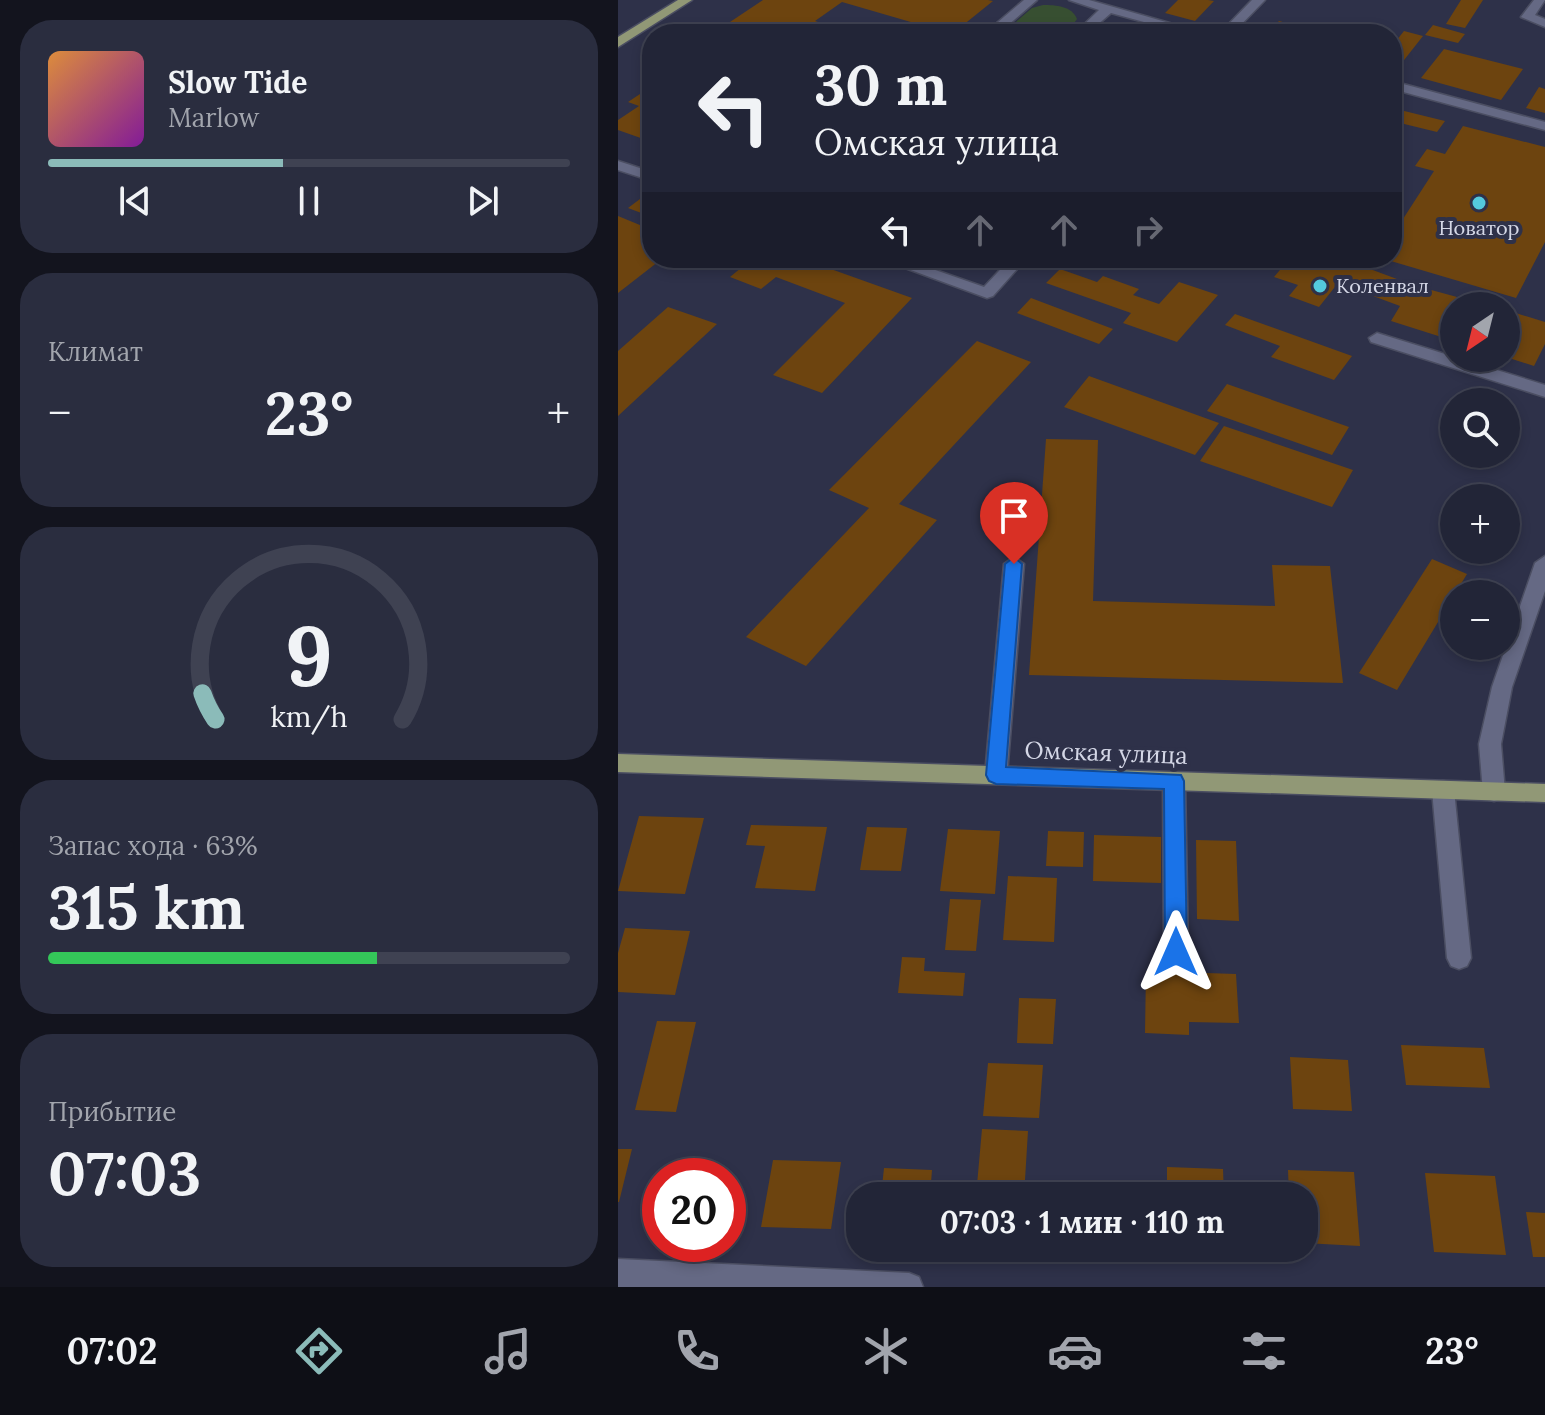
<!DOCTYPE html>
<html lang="ru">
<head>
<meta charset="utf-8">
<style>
	body { margin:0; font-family:Lora,serif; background:#2a2d3f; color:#f1f3f6; height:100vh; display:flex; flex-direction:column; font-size:30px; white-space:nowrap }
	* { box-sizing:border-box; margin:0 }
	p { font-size:26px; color:#a2a5ad }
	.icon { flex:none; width:44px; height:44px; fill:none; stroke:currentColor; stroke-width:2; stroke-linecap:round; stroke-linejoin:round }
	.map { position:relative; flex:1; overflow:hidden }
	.drawer { display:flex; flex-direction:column; gap:20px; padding:20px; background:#13141e; width:618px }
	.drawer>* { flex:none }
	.top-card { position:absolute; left:24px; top:24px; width:760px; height:244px; border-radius:32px; box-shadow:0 4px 12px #0003,0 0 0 2px #3f4252; background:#222537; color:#f1f3f6; overflow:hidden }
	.needle { width:52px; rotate:215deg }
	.tools { position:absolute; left:822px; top:292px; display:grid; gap:16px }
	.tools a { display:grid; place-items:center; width:80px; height:80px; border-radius:50%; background:#222537; box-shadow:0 4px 12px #0003,0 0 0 2px #3f4252; font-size:40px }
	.speed { position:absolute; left:24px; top:1158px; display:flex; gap:16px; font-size:40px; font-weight:700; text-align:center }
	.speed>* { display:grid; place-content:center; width:104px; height:104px; border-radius:50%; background:#222537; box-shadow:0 4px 12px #0003,0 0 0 2px #3f4252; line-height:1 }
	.speed .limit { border:12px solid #d22; background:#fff; color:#111 }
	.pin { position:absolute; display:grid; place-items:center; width:68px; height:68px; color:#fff; margin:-82px -34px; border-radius:50% 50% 50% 0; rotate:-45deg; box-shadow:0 0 8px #0007 }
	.pin .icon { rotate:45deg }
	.me { position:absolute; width:88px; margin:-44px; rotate:0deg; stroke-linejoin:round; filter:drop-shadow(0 0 6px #0008) }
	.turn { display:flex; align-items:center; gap:28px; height:168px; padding:0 40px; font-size:36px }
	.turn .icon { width:104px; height:104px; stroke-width:2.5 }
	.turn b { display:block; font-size:56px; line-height:68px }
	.lanes { display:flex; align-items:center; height:76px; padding:0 40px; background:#0003; justify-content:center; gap:40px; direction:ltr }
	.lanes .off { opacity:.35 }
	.big { font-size:60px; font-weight:700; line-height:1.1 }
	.drawer .tile { flex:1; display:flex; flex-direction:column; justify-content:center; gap:12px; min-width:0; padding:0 28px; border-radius:32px; background:#2a2d3f }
	.drawer .dial { align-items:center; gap:0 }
	.dial svg { height:208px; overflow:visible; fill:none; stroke:#3f4252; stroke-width:7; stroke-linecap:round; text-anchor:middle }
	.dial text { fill:#f1f3f6; stroke:none }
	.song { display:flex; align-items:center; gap:24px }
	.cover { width:96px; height:96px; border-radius:12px; background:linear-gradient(135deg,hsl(30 70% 55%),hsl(290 70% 35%)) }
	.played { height:8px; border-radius:4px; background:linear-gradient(90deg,#8bbbb9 45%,#3f4252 45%) }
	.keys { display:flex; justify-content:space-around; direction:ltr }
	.heat { display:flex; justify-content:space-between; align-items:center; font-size:44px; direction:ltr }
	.charge { height:12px; border-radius:6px; background:linear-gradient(90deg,#34c759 63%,#3f4252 0) }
	.trip { position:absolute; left:228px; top:1182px; width:472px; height:80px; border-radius:32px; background:#222537; box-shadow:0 4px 12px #0003,0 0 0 2px #3f4252; font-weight:700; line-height:80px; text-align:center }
	.tab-bar { display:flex; height:128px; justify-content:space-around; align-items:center; background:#0e0f16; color:#a2a5ad }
	.tab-bar .icon { width:56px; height:56px }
	.tab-bar .current { color:#8bbbb9 }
	.tab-bar b { font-size:36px; color:#f1f3f6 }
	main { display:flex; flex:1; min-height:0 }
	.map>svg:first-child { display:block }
	.green { fill:#374f31 }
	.building { fill:#6d440f }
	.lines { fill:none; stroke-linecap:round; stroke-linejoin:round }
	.minor-casing { stroke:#4b4e62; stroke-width:3 }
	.major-casing { stroke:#4b4e62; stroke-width:3 }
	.minor { fill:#656984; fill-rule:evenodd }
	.major { fill:#919876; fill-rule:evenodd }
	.route { fill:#1a73e8; stroke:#114b97; stroke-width:2 }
	.poi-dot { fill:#54cade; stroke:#2e3149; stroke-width:3 }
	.labels { text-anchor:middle; stroke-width:8; stroke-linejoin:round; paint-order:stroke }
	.far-poi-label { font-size:20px; fill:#d4d7e6; stroke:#2e3149 }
	.street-label { font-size:24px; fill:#d4d7e6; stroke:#2e3149 }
</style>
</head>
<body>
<main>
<section class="drawer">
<div class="tile">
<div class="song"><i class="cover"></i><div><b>Slow Tide</b><p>Marlow</p></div></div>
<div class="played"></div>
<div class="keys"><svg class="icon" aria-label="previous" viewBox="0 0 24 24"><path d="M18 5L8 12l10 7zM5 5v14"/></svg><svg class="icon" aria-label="pause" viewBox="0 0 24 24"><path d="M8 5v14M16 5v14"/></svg><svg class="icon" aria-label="next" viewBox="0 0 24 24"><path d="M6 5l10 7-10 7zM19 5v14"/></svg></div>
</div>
<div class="tile"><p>Климат</p>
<div class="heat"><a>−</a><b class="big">23°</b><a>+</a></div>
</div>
<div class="tile dial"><svg viewBox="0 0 100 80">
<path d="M14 69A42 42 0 1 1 86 69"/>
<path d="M14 69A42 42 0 0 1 9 59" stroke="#8bbbb9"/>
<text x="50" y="56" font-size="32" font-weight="700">9</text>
<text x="50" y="72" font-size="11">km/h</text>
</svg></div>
<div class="tile"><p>Запас хода · 63%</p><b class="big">315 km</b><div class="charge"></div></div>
<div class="tile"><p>Прибытие</p><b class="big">07:03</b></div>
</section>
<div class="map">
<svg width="927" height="1287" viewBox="0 0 927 1287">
	<rect width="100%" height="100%" fill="#2e3149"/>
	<path class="green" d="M425 5C438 5 454 6 459 19L448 34H384L414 8Z"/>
	<path class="building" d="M145 0H370L375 1 334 34 224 2 197 21 212 26 200 34H94Z
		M560 0H590L596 1 577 21 547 13Z
		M843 0H865L847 28 828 24Z
		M661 21 687 28 682 34H649Z
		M815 25 847 34 840 43 807 35Z
		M786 31 805 36 779 69 774 68V46Z
		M826 49 905 69 883 100 803 78Z
		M921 87 927 89V113L908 108Z
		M25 92 34 96V142L0 130V120L21 106 10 102Z
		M774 108 827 121 819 132 774 121Z
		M845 126 927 147V242L898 298 766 259 774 258V236L816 171 797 166 809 149 827 154Z
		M22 199 34 204V217L10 208Z
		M0 216 34 230V258H45L0 293Z
		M135 258H182L294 298 204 393 155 375 227 303 158 277 143 289 112 277Z
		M672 258H740L736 263 795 285 872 306H836V341L773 321 782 306 720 283 701 307 671 296 680 285 656 277Z
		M442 269 479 282 485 276 521 289 515 295 541 304 561 282 600 295 559 342 505 323 513 313 428 283Z
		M413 298 495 329 481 344 399 313Z
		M50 307 99 324 0 416V351Z
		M888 310 927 322V344L916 366 888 357Z
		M617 314 734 356 716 380 653 357 662 346 607 325Z
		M359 341 413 362 281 504 319 520 188 666 128 637 251 508 211 490Z
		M471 376 601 423 577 455 446 407Z
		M609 384 731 427 714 455 589 411Z
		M606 426 735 470 714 507 582 461Z
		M428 439 480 440 475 601 657 606 654 565 712 566 725 683 411 675Z
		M814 559 849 574 779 690 741 673Z
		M21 816 86 818 67 894 0 891Z
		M133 825 209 827 197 891 137 888 147 846 128 845Z
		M249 827 289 828 283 871 242 870Z
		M330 829 382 831 377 894 322 891Z
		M430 831 466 832 465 867 428 866Z
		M476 835 543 837V883L475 881Z
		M578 840 618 841 621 921 579 919Z
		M390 876 439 878 436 942 385 940Z
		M332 899 363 900 358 951 327 950Z
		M7 928 72 931 57 995 0 992V953Z
		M284 957 307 958 306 971 347 973 345 996 280 993Z
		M528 971 618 974 621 1023 571 1022V1035L527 1033Z
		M401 998 438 999 435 1044 399 1043Z
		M39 1021 78 1022 58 1112 17 1110Z
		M783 1045 866 1048 872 1088 788 1085Z
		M672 1057 730 1060 734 1111 675 1109Z
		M370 1063 425 1065 421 1118 365 1116Z
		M364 1129 410 1131 406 1196H358Z
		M0 1149H14L1 1202H0Z
		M155 1160 223 1162 213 1229 143 1227Z
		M549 1167 605 1169 606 1196H549Z
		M266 1168 314 1170 312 1196H263Z
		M670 1170 736 1172 742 1246 686 1243V1196H671Z
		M807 1173 877 1176 888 1255 816 1252Z
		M458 1184 519 1187V1196H458Z
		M908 1212 927 1213V1257H915Z"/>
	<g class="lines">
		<g class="minor-casing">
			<path id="minor" d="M406 0H419L380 34H366Z
				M451 0H471L590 34H570L493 13 469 34H456L481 10Z
				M634 0H647L614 34H601Z
				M916 0H927L917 15 927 19V27L903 17Z
				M774 81 927 122V130L774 89Z
				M0 161 34 172V181L0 170Z
				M260 258H283L366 287 393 258H409L375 296 369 298Z
				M759 333 927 385V397L753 342 751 338Z
				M927 556V591L894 687 883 744 887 792 884 799 876 801 868 799 865 792 861 744 874 687 917 563Z
				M396 557 406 564 389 775 386 781 378 784 370 781 367 775 386 564Z
				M556 772 564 775 567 781 570 952 566 960 558 963 550 960 546 952 545 781 548 775Z
				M825 781 833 783 836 790 853 958 849 966 841 969 833 966 829 958 814 790 817 783Z
				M0 1259 291 1273 301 1277 305 1287H0Z"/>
		</g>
		<g class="major-casing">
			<path id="major" d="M60 0H74L0 47V37Z
				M0 754 927 784V802L0 772Z"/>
		</g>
		<use href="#minor" class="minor"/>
		<use href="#major" class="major"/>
	</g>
	<path class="route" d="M396 557 404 564 388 767 563 775 566 781 569 952 566 959 558 962 550 959 547 952 546 789 378 784 371 781 368 775 387 564Z"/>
	<g class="poi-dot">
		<circle cx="861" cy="203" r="8"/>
		<circle cx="702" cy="286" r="8"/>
	</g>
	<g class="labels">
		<g class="far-poi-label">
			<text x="861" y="235">Новатор</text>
			<text x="718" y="293" text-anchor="start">Коленвал</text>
		</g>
		<g class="street-label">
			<text transform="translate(488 753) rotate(2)" y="8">Омская улица</text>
		</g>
	</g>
</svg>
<div class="tools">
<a><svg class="needle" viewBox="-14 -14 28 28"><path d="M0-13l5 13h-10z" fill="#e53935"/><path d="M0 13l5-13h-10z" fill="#a2a5ad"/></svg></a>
<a><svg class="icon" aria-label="search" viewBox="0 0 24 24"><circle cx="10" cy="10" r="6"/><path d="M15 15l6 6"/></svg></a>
<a>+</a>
<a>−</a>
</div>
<div class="speed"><div class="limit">20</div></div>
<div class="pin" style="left:396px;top:564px;background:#d93025"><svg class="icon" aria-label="arrive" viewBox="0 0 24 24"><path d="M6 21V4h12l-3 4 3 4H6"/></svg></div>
<svg class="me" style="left:558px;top:952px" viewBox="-20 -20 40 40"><path d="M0-17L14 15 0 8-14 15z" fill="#1a73e8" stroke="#fff" stroke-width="4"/></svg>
<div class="trip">07:03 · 1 мин · 110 m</div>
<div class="top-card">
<div class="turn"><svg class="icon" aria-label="left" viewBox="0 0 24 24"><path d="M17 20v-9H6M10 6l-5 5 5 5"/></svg><div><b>30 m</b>Омская улица</div></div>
<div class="lanes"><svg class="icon" aria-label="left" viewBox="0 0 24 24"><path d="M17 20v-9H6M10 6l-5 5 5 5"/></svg><svg class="icon off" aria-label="ahead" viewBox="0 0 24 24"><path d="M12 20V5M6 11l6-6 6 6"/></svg><svg class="icon off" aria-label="ahead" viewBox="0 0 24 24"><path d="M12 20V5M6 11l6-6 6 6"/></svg><svg class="icon off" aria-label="right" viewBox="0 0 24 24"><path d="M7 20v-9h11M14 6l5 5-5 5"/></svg></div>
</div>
</div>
</main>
<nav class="tab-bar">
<b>07:02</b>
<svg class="icon current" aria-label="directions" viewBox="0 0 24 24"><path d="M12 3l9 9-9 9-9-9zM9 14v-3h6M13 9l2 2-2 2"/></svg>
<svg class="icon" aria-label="music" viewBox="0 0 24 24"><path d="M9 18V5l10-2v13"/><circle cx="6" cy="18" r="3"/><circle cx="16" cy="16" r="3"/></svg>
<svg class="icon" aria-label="phone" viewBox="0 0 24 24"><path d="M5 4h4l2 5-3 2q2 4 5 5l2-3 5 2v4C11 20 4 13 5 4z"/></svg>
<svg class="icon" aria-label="climate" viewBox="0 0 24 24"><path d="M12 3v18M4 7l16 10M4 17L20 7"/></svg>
<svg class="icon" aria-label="car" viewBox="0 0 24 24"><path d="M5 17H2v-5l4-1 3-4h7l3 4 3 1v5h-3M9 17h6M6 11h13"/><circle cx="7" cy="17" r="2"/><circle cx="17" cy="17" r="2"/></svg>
<svg class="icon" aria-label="filters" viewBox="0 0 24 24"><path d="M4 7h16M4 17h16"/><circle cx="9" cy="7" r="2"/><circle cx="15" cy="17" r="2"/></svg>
<b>23°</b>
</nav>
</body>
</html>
